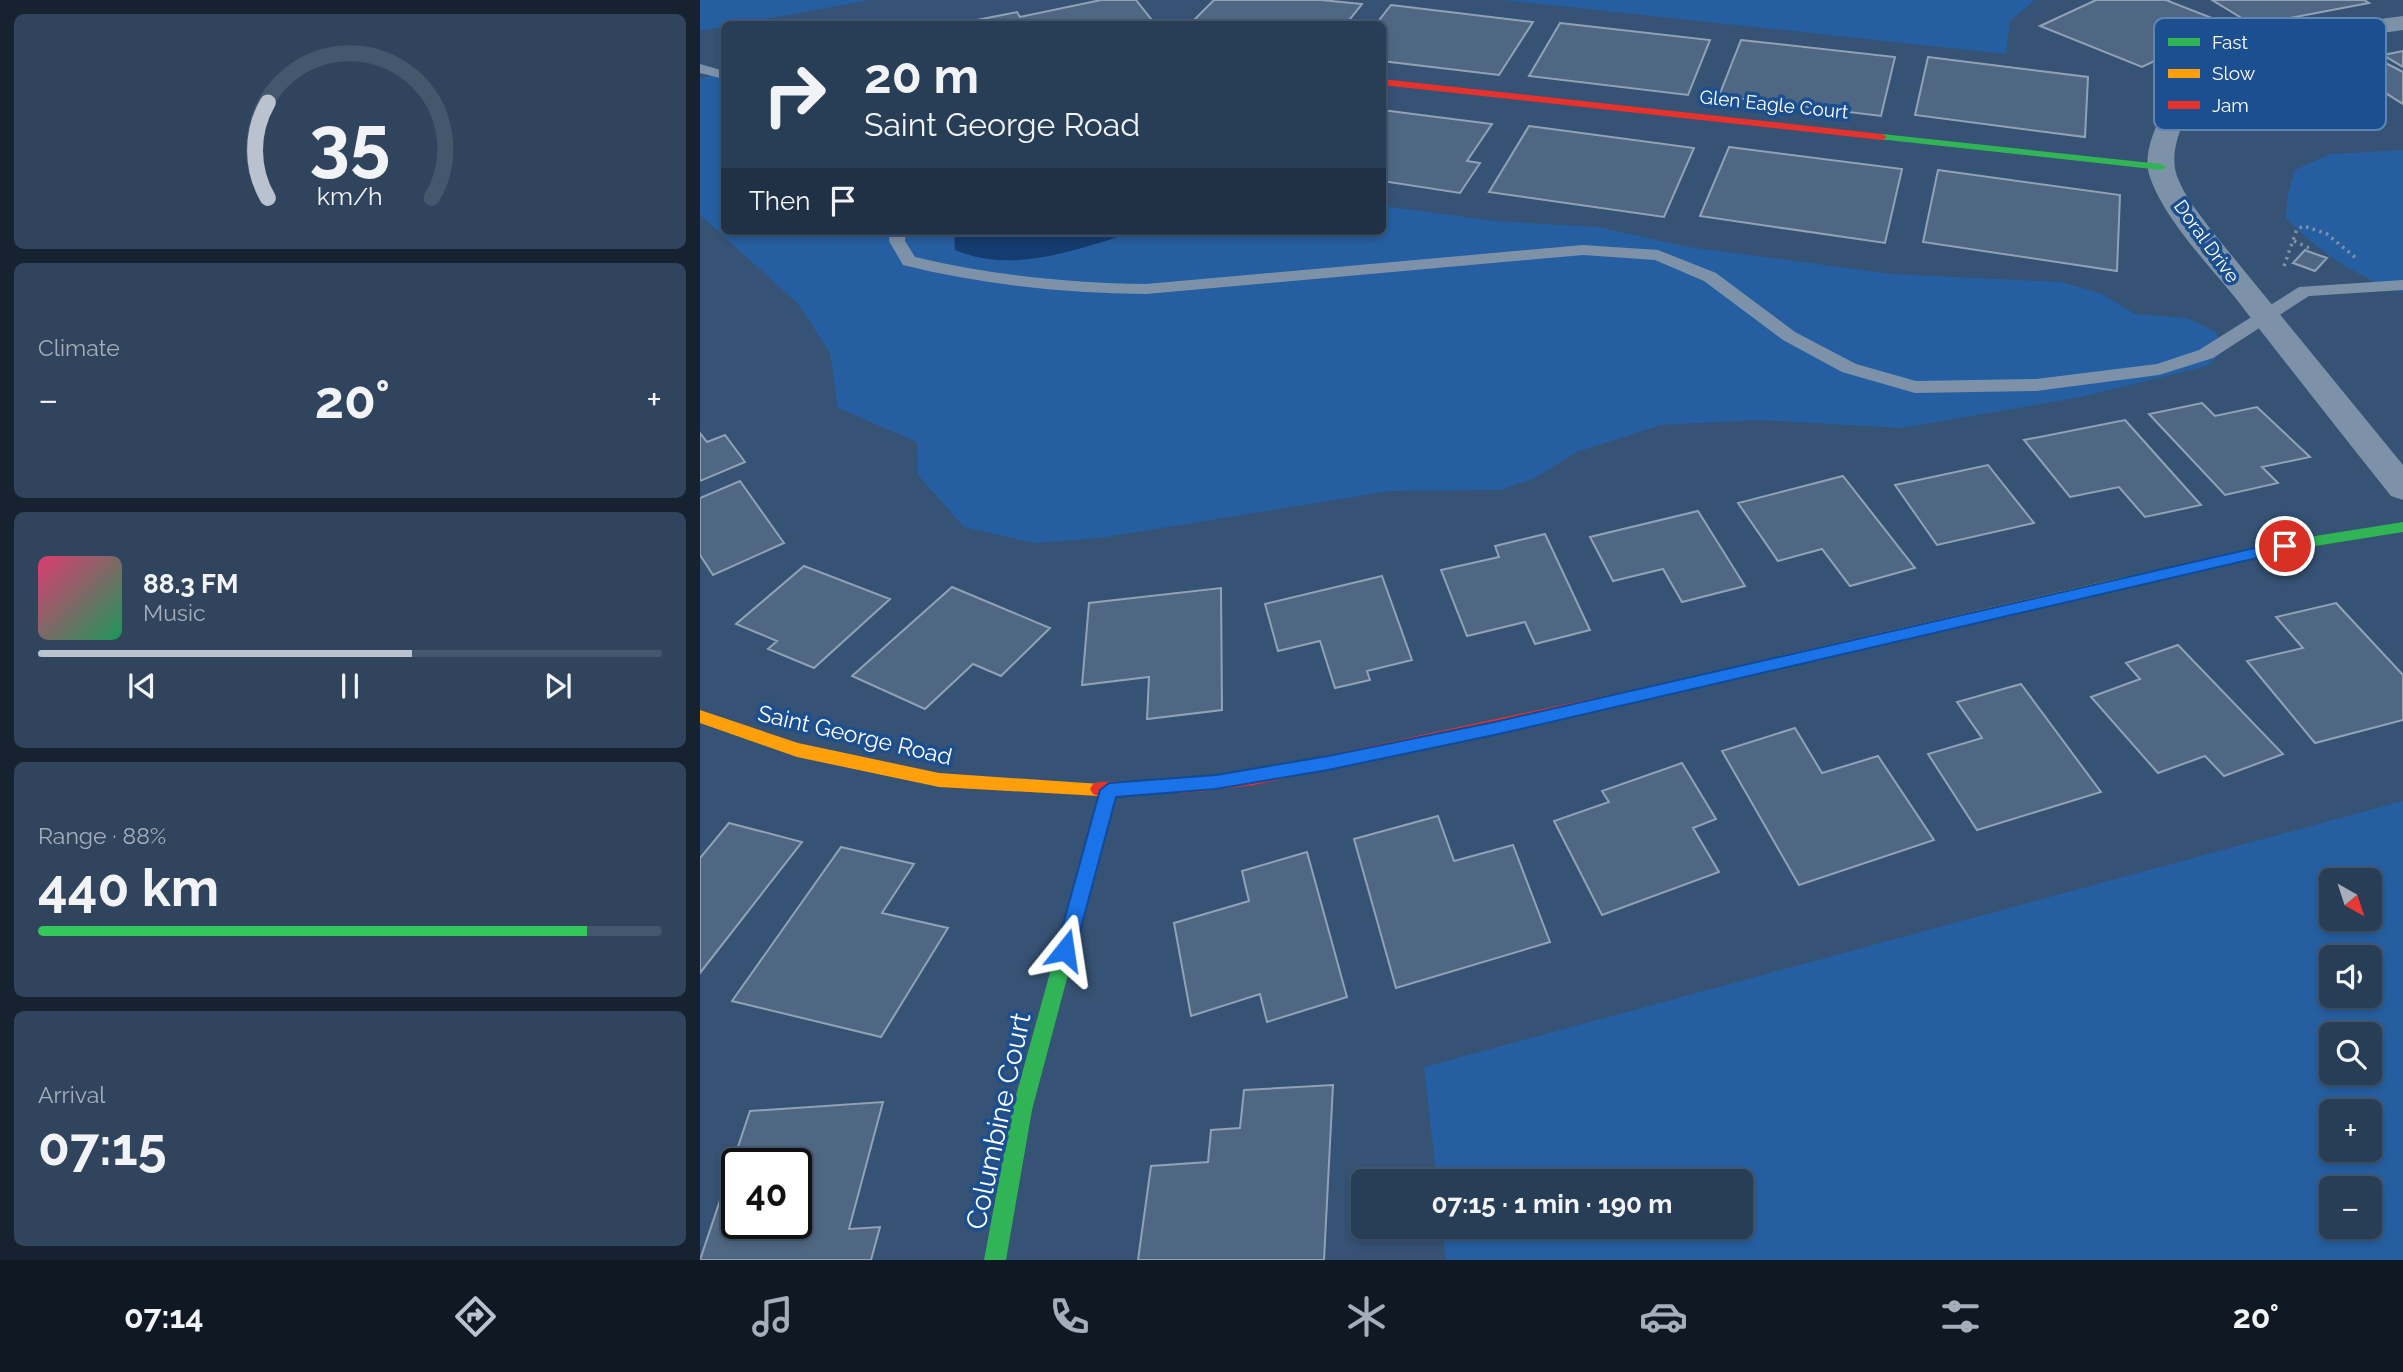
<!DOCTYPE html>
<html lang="en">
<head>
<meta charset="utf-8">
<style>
	body { margin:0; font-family:Raleway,sans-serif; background:#30455d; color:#f1f3f6; height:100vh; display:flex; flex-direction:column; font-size:26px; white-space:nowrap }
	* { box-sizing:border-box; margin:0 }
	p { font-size:23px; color:#a5aeba }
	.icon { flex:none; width:38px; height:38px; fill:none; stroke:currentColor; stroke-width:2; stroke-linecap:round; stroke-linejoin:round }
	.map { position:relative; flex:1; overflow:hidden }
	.details { display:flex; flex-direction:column; gap:14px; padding:14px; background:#162230; width:700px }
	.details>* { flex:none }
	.top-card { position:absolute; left:21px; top:21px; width:665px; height:214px; border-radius:10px; box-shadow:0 4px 10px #0003,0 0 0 2px #44576d; background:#283e57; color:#f1f3f6; overflow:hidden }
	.needle { width:46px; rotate:141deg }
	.controls { position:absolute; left:1619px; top:868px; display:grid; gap:14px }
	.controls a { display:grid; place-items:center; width:63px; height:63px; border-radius:10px; background:#283e57; box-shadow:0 4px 10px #0003,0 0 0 2px #44576d; font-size:35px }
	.speed { position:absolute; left:21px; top:1148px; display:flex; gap:14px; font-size:35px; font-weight:700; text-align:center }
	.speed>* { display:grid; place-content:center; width:91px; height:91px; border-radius:50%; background:#283e57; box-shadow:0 4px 10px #0003,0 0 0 2px #44576d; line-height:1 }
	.speed .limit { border:4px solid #111; border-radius:10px; background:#fff; color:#111 }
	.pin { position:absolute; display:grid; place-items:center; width:60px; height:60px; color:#fff; margin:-30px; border:4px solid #fff; border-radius:50%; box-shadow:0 2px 7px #0007 }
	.me { position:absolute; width:77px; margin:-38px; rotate:15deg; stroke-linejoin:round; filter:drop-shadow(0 0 5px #0008) }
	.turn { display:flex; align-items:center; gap:24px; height:147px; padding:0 28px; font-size:32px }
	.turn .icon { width:91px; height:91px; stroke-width:2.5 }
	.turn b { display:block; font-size:49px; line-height:60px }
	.then { display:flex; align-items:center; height:66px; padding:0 28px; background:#0003; gap:14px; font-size:26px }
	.big { font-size:52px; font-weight:700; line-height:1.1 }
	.details .widget { flex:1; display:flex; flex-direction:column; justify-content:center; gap:10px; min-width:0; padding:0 24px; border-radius:10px; background:#30455d }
	.details .dial { align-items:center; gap:0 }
	.dial svg { height:182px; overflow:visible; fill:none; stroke:#44576d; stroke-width:7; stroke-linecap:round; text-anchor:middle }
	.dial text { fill:#f1f3f6; stroke:none }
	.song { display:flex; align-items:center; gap:21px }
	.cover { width:84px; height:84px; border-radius:10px; background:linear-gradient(135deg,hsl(340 70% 55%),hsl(150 70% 35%)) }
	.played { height:7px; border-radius:4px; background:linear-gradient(90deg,#b9c2ce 60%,#44576d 60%) }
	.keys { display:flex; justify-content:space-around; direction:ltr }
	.heat { display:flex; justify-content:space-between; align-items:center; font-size:38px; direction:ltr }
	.charge { height:10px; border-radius:5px; background:linear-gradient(90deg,#34c759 88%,#44576d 0) }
	.trip { position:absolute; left:651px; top:1169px; width:402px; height:70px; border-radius:10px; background:#283e57; box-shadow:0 4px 10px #0003,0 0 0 2px #44576d; font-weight:700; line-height:70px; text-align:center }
	.tab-bar { display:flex; height:112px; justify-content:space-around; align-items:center; background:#101923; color:#a5aeba }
	.tab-bar .icon { width:49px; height:49px }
	.tab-bar .current { color:#b9c2ce }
	.tab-bar b { font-size:32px; color:#f1f3f6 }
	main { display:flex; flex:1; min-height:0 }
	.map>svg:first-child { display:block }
	.green { fill:#265fa1; fill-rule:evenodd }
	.water { fill:#153c6e }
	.building { fill:#506783; stroke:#92a2b6; stroke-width:2; fill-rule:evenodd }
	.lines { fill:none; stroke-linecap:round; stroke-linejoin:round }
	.path { stroke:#7d92a8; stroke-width:3.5; stroke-dasharray:2.5 4.5; stroke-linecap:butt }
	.lane { fill:#7d92a8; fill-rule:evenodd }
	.street { fill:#7d92a8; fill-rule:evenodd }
	.fast { fill:#30b455; fill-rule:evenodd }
	.slow { fill:#ff9f0a; fill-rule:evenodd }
	.jam { fill:#e5322d; fill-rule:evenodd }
	.route { fill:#1a73e8; stroke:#114b97; stroke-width:2 }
	.labels { text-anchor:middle; stroke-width:7; stroke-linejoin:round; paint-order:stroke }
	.far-street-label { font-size:19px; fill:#fff; stroke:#1b4f8f }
	.street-label { font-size:23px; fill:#fff; stroke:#1b4f8f }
	.near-street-label { font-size:28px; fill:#fff; stroke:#1b4f8f }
	.key { fill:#1b4f8f; stroke:#5f84b1; stroke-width:2 }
	.key-label { font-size:19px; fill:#fff }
</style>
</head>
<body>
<main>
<section class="details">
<div class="widget dial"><svg viewBox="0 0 100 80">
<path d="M14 69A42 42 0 1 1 86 69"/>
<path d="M14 69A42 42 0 0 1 14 27" stroke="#b9c2ce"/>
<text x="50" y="56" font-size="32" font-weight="700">35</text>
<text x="50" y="72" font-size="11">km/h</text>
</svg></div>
<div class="widget"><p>Climate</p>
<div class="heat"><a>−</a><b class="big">20°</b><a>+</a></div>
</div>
<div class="widget">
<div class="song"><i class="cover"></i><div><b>88.3 FM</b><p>Music</p></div></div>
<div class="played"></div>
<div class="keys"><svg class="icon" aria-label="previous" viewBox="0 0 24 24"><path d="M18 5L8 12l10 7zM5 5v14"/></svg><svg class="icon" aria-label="pause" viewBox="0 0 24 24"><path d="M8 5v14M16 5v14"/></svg><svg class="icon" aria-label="next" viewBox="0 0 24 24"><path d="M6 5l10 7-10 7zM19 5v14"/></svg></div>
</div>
<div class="widget"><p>Range · 88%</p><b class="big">440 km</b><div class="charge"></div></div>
<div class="widget"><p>Arrival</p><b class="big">07:15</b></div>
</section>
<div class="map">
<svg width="1703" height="1260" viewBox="0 0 1703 1260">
	<rect width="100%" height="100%" fill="#365274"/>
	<path class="green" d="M0 0H170L0 31Z
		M802 0H1335L1310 21 1306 54Z
		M24 73V231H682L683 206 795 221 898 227 989 247 1192 274 1361 282 1400 293 1435 314 1487 318 1516 332 1523 351 1507 366 1381 397 1202 428 1058 420 961 425 877 452 835 478 800 490 690 491 400 538 334 543 264 527 218 475 217 442 138 408 130 353 98 304 0 215V78Z
		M1703 150V293C1657 277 1620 253 1586 218L1588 194 1595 170 1630 154Z
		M1703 801V1260H746L742 1227H1041V1181H737L724 1067ZM1631 880H1670V919H1631ZM1631 957H1670V996H1631ZM1631 1034H1670V1073H1631ZM1631 1111H1670V1150H1631ZM1670 1188V1227H1631V1188Z"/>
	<path class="water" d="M254 231H436C380 249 312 275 255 250Z"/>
	<path class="building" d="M401 0H436L455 24H280L277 20 317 12 320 17Z
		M514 0H621L662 4 646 24H490Z
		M1396 0H1470L1468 1 1530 25 1442 67 1340 26Z
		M1512 0H1664L1669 3 1553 25Z
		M691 5 833 22 799 75 682 61V24H676Z
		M860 23 1010 40 988 95 829 76Z
		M1041 40 1195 57 1181 116 1019 96Z
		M1703 51V67L1683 55Z
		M1672 56 1703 72V104L1636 62Z
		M1228 57 1388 77 1385 137 1215 115Z
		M682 110 792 124 767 161 780 163 760 193 682 181Z
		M829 126 994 148 964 217 789 192Z
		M1029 147 1202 169 1185 243 1000 216Z
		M1238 170 1420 195 1417 271 1223 242Z
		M1605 250 1607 251 1627 258 1615 271 1593 263Z
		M1502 403 1515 416 1557 407 1610 457 1562 467 1578 483 1525 495 1449 414Z
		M1425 420 1501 505 1445 517 1419 487 1370 497 1324 440Z
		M0 433 7 442 25 435 45 462 0 481Z
		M1288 465 1334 523 1237 545 1195 485Z
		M1143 476 1215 568 1150 586 1122 549 1078 561 1038 503Z
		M40 481 84 543 13 575 0 555V498Z
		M998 511 1045 586 982 602 963 569 913 581 890 537Z
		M845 534 890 630 835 644 825 622 767 636 741 570 799 557 795 546Z
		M104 566 190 599 114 668 68 649 77 641 36 624Z
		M682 576 712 660 667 671 670 680 635 688 620 641 578 651 565 604Z
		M252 587 350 628 301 676 273 664 225 709 152 676Z
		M521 588 522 710 447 719 449 677 382 685 389 603Z
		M1636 603 1703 675V720L1615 743 1547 661 1603 648 1576 617Z
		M1478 645 1583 754 1524 776 1505 756 1458 773 1391 697 1440 679 1426 663Z
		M1321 684 1401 792 1277 830 1228 754 1282 738 1257 702Z
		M1095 728 1122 773 1178 756 1234 840 1099 885 1022 751Z
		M982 763 1016 819 993 828 1019 872 902 915 854 821 909 802 902 791Z
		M738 816 754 861 813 845 850 942 696 988 654 839Z
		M29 823 102 842 0 973V858Z
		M141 847 214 864 182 913 248 928 181 1037 32 1001Z
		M607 852 647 997 567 1022 560 994 491 1016 474 923 549 901 542 871Z
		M633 1085 624 1260H438L451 1166 508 1162 511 1130 540 1128 544 1090Z
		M183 1102 149 1229 180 1227 171 1260H0L50 1111ZM37 1164H96V1223H37Z"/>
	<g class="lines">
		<path class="path" d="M1594 241 1609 248 1607 251
			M1584 266 1597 229 1604 226 1627 234 1656 258"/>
		<path class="lane" d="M0 64 24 71V79L0 73Z
			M190 231H206L205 241 215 257C291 275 368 283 446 284L883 245 958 250 1016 273 1095 332 1156 364 1216 381 1336 379 1457 364 1499 350 1599 287 1703 280V290L1609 296 1513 358 1459 375 1336 391 1215 393 1142 372 1083 340 1004 281 955 260 883 255 446 294C364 293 283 285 203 265L189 241Z"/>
		<path class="street" d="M1703 16V30C1628 41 1519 46 1483 124 1476 139 1471 160 1477 176 1484 196 1499 213 1511 230L1703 465V500L1691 496C1639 431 1588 366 1537 300 1509 265 1462 217 1449 174 1444 156 1452 135 1460 118 1501 33 1620 28 1703 16Z"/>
		<path class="fast" d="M1182 134 1461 164 1466 167 1461 170 1178 139V135Z
			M1703 522V532L1609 547 1419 588 1411 583 1419 578 1609 537Z
			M373 914 380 916 382 922 332 1110 306 1260H284L312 1110 364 922 366 916Z"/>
		<path class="slow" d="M1419 578 1424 579 1427 583 1424 587 936 701 930 699 928 695 930 691 936 689Z
			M0 710 98 743 239 773 415 785 418 790 380 928 373 930 366 928 364 922 399 796 239 787 97 757 0 723Z"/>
		<path class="jam" d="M682 79 1182 134 1187 137 1182 140 682 85Z
			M936 689 942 691 944 695 942 699 554 785 498 792 399 796 393 794 390 789 393 784 399 782 498 778 554 771Z"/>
	</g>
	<path class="route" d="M1585 541 1591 543V550L799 734 628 770 516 789 416 797 375 950 372 956 365 959 359 956 356 950 400 790 409 783 516 775 628 756 799 721Z"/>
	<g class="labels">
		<g class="far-street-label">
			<text transform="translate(1074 104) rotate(6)" y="7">Glen Eagle Court</text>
			<text transform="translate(1507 241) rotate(54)" y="7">Doral Drive</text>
		</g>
		<g class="street-label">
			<text transform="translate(155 735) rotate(13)" y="8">Saint George Road</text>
		</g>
		<g class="near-street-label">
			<text transform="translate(298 1121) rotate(-78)" y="10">Columbine Court</text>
		</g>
	</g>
	<rect x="1454" y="18" width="232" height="112" rx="10" class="key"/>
	<rect x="1468" y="38" width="32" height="8" fill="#30b455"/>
	<rect x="1468" y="69" width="32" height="9" fill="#ff9f0a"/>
	<rect x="1468" y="101" width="32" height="8" fill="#e5322d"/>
	<g class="key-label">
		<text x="1512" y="49">Fast</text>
		<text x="1512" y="80">Slow</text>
		<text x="1512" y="112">Jam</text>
	</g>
</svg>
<div class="controls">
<a><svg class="needle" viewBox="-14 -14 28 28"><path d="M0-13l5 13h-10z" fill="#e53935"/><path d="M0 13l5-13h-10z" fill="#a5aeba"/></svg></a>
<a><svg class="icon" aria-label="sound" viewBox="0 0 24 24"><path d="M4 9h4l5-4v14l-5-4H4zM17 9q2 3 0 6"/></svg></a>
<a><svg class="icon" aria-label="search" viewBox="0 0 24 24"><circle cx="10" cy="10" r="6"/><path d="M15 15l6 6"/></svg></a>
<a>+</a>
<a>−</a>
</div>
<div class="speed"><div class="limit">40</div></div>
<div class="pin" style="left:1585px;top:546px;background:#d93025"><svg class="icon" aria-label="arrive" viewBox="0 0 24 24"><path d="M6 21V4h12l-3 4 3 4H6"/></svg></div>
<svg class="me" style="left:365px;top:950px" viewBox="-20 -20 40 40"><path d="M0-17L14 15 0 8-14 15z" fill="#1a73e8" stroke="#fff" stroke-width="4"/></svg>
<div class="trip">07:15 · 1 min · 190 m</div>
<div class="top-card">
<div class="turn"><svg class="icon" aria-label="right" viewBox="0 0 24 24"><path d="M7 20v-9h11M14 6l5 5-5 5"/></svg><div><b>20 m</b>Saint George Road</div></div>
<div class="then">Then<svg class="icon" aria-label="arrive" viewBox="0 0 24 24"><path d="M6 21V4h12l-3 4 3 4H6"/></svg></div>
</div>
</div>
</main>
<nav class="tab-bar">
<b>07:14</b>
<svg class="icon current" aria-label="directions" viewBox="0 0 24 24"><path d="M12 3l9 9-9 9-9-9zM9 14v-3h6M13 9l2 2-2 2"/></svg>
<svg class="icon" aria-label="music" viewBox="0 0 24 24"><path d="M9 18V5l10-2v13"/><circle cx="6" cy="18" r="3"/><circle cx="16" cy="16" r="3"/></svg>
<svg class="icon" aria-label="phone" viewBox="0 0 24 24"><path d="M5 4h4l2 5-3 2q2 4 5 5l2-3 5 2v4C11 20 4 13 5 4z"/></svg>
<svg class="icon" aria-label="climate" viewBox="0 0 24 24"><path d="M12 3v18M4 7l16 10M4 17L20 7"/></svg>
<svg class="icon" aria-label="car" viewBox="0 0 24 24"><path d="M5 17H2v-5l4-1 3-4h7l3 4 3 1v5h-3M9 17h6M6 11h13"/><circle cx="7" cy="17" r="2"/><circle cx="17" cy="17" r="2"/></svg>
<svg class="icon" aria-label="filters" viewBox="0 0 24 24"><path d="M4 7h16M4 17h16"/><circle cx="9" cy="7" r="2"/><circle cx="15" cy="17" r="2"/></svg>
<b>20°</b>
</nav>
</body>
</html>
